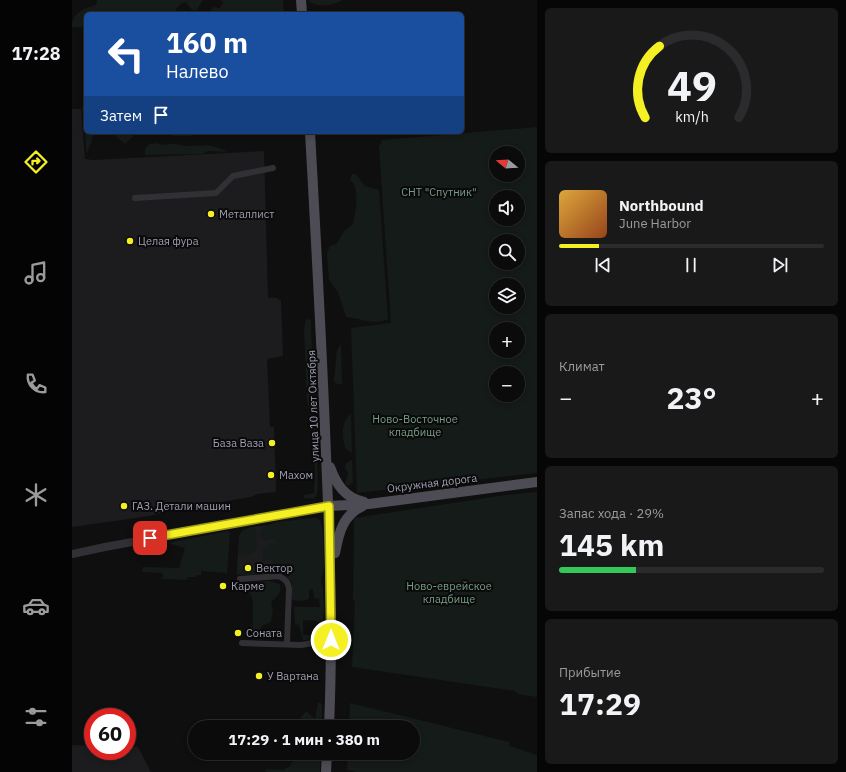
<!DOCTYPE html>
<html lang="ru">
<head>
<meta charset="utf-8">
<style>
	body { margin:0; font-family:"IBM Plex Sans",sans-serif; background:#19191a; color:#f1f3f6; height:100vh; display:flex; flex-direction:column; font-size:15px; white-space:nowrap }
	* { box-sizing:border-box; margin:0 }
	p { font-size:13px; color:#9a9b9d }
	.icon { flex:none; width:22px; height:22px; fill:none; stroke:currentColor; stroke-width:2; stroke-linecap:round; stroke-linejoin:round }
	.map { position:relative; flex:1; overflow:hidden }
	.drawer { display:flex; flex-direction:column; gap:8px; padding:8px; background:#060607; width:309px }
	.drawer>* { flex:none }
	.guide { position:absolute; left:12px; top:12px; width:380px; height:122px; border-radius:6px; box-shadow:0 2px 6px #0003,0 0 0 1px #2b2b2d; background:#1a4fa0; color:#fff; overflow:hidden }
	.needle { width:26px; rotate:288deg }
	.fabs { position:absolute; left:417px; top:146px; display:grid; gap:8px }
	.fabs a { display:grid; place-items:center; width:36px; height:36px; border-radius:50%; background:#0b0b0c; box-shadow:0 2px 6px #0003,0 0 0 1px #2b2b2d; font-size:20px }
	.speed { position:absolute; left:12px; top:708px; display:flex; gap:8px; font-size:20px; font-weight:700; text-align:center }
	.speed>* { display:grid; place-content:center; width:52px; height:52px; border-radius:50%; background:#0b0b0c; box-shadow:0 2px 6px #0003,0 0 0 1px #2b2b2d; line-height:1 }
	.speed .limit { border:6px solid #d22; background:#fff; color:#111 }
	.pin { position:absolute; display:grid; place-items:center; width:34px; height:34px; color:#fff; margin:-17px; border-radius:8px; box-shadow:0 2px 6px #0006 }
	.me { position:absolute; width:44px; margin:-22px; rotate:0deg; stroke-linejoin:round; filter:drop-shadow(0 0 3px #0008) }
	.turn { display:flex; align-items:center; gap:14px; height:84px; padding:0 16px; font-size:18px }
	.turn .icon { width:52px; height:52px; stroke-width:2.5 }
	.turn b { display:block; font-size:28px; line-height:34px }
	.then { display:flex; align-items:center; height:38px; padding:0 16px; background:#0003; gap:8px; font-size:15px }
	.big { font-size:30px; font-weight:700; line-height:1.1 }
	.drawer .widget { flex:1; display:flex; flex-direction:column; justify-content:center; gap:6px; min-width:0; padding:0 14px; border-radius:6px; background:#19191a }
	.drawer .dial { align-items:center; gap:0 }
	.dial svg { height:104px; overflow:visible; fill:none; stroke:#2b2b2d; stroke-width:7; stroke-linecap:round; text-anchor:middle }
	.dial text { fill:#f1f3f6; stroke:none }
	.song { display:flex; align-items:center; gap:12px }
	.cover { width:48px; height:48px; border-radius:6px; background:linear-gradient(135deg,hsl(40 70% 55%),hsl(20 70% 35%)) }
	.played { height:4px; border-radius:2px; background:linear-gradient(90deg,#f4f023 15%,#2b2b2d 15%) }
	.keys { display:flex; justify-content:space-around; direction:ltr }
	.heat { display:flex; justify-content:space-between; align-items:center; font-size:22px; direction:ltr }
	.charge { height:6px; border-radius:3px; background:linear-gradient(90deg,#34c759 29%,#2b2b2d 0) }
	.trip { position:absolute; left:116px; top:720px; width:232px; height:40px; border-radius:20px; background:#0b0b0c; box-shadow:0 2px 6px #0003,0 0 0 1px #2b2b2d; font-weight:700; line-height:40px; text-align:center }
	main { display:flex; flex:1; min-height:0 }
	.menu { display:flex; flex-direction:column; width:72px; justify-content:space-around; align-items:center; background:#040405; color:#9a9b9d }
	.menu .icon { width:28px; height:28px }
	.menu .selected { color:#f4f023 }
	.menu b { font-size:18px; color:#f1f3f6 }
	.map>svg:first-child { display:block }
	.built { fill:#1c1b1d }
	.green { fill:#151b18; fill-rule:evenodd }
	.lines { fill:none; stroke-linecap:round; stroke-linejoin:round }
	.minor { stroke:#313035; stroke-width:6 }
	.tertiary { stroke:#313035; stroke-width:8 }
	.primary { stroke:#4d4c54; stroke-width:10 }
	.route-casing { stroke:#9f9c17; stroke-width:10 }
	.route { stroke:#f4f023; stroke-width:7 }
	.poi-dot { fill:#f4f023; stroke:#0a0a0b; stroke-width:1.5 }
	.labels { text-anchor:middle; stroke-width:4; stroke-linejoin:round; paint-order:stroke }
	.park-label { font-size:11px; fill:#769d85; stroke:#0a0a0b }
	.poi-label { font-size:11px; fill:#a09fb2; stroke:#0a0a0b; text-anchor:start }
	.street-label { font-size:11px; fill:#a09fb2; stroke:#0a0a0b }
</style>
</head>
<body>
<main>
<nav class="menu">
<b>17:28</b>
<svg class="icon selected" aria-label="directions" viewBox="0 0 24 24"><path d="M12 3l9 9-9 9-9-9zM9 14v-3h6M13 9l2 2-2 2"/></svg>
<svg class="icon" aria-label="music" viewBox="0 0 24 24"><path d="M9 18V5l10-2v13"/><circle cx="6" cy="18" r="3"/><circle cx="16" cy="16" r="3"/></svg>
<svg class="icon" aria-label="phone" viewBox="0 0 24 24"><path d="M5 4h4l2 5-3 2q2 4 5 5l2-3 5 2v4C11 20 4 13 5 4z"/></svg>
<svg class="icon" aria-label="climate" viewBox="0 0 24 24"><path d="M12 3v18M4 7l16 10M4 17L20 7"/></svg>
<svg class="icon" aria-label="car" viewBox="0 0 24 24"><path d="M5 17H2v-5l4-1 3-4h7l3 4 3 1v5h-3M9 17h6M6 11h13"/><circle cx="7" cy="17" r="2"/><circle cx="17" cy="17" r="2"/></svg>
<svg class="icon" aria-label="filters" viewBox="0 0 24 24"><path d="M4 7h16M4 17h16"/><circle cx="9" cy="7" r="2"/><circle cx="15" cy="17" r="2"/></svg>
</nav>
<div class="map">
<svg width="465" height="772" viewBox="0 0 465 772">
	<rect width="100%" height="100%" fill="#0f0f10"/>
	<path class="built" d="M0 109H9L13 159 21 160 192 151 196 298H205L209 301 211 356 195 359 198 427H202L204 492 185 494 179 497 95 511 78 516 0 527Z
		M196 525 190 531 204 538 205 543 191 549 192 554 202 560 200 571H183L171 573 170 570H165L167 536 170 531 179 527Z
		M0 745 21 746V751H55V747H66L79 772H0Z"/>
	<path class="green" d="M25 0H131L124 11 119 9 114 2 108 4 101 14H14L13 27H0C0 13 12 8 24 5Z
		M148 0H211L212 14H143L139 10 140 7 148 8 151 2Z
		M236 0H270C263 6 242 8 236 0Z
		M10 107 14 108V132L31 133 21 136 15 154Z
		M465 127V473L285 493 279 328 319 323 307 147 310 140ZM424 153H446V175H424ZM424 197H446V219H424ZM424 241H446V263H424ZM424 285H446V307H424ZM424 329H446V351H424ZM424 373H446V395H424Z
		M38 132H92L86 135 80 132 73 135 65 132 53 144Z
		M97 132H123L119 136H101Z
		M84 143C91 146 95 144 102 144 107 144 111 146 115 146 129 146 142 143 155 152L136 151 131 154 73 155V149L78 144Z
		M280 174H284L293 186 307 190 316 319C301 326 289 318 274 317L266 292 257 280 255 253 258 246 264 244 272 231 281 224C283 214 289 187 278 180Z
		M236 319 239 320V328L242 410 240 412 237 408 235 400 232 328 234 320Z
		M269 344 270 385 263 383 262 380 265 350Z
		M279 413 280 453 273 448C270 434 269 424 279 413Z
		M242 421 244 425 246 486 245 495 241 499 231 498 232 495 242 493 243 466 240 461V439Z
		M280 460 281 482 277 486 273 484 276 474 273 467 274 463Z
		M465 492V697L446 694 443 691 280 667 283 602 281 599 282 518 434 495Z
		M240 518H245L249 522 251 532 252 568 249 581 251 589 252 609 250 634 247 638 248 625 245 621 231 620V635H239L237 640H231L227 625 223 624 222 607H248L247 599 242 598 241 589 237 590V599L230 601 220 600V583L213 574 165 575V570H171V573L183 571H200L202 560 191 561V549L198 543H205L204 538 192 540 189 537 188 533 196 525 205 522Z
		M179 527 183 529 185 547 181 553 167 556V536L170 531Z
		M156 531 158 533 155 573 129 571V575H125L124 577H116L115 580 90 579 91 573 70 572 71 567 107 568 113 548 96 543Z
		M198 581 208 584C209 594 206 596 199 602L201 610 199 622 190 626 186 635 181 636V601L176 588 177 584 181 582Z
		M246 702 250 704V727H218V725L225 722 234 711 243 719Z
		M278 703 437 742 438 746 465 755V772H284L275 770 276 753H341V727H277Z
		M225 753H249L248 772H194V769L211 770 218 766Z"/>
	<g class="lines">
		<path class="minor" d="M63 198 144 193 161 176 201 168
			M168 579 206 576C214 579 216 582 217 589L215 644
			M170 643 229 645 259 640"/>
		<path class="tertiary" d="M0 554 33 547 257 506"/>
		<path class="primary" d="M229 0 230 14
			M238 132C244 240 250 347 254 455 258 546 261 636 257 727
			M258 467C264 484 273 498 292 502
			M257 506 297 504 465 482
			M263 553C267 532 271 515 291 506
			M254 772 255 753"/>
	</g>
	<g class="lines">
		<g class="route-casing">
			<path id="route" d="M78 538 257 506 259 640"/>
		</g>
		<use href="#route" class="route"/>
	</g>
	<g class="poi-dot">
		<circle cx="139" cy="214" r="4"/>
		<circle cx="58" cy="241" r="4"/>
		<circle cx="200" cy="443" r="4"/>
		<circle cx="199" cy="475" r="4"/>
		<circle cx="52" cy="506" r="4"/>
		<circle cx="176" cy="568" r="4"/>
		<circle cx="151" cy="586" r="4"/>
		<circle cx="166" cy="633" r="4"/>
		<circle cx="187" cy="676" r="4"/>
	</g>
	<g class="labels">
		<g class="park-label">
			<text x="367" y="196">СНТ "Спутник"</text>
			<text x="343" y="423">Ново-Восточное<tspan x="343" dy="13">кладбище</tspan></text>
			<text x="377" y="590">Ново-еврейское<tspan x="377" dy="13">кладбище</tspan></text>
		</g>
		<g class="poi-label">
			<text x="147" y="218">Металлист</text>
			<text x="66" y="245">Целая фура</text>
			<text x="192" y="447" text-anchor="end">База Ваза</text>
			<text x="207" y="479">Махом</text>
			<text x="60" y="510">ГАЗ. Детали машин</text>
			<text x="184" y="572">Вектор</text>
			<text x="159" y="590">Карме</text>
			<text x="174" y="637">Соната</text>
			<text x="195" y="680">У Вартана</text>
		</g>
		<g class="street-label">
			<text transform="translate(241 406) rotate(-92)" y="4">улица 10 лет Октября</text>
			<text transform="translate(360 483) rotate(-7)" y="4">Окружная дорога</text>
		</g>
	</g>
</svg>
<div class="fabs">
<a><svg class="needle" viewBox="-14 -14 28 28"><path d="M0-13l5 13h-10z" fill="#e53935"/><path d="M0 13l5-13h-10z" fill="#9a9b9d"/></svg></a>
<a><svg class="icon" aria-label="sound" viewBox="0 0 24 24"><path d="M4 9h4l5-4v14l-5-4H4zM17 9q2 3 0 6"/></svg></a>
<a><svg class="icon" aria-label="search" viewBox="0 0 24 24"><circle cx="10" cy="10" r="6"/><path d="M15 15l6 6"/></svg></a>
<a><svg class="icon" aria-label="layers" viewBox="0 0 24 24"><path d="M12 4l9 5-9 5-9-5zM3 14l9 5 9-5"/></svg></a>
<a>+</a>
<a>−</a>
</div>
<div class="speed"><div class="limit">60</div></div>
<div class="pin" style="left:78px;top:538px;background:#d93025"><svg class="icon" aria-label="arrive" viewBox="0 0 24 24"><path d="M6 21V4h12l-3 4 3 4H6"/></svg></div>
<svg class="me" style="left:259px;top:640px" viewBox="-20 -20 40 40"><circle r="17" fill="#f4f023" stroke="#fff" stroke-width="3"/><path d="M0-11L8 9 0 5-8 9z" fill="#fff"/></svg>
<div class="trip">17:29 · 1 мин · 380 m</div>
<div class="guide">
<div class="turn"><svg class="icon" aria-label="left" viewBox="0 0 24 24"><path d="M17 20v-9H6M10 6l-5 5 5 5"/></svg><div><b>160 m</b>Налево</div></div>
<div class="then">Затем<svg class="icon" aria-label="arrive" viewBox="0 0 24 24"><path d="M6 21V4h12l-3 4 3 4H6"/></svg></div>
</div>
</div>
<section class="drawer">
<div class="widget dial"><svg viewBox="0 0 100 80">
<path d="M14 69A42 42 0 1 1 86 69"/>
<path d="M14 69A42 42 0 0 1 25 14" stroke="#f4f023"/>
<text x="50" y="56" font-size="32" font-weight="700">49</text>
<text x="50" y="72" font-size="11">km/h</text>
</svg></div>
<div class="widget">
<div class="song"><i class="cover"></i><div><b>Northbound</b><p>June Harbor</p></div></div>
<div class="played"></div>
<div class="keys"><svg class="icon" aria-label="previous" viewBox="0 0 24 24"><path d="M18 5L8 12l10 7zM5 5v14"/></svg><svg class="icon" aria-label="pause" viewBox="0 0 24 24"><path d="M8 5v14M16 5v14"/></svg><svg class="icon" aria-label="next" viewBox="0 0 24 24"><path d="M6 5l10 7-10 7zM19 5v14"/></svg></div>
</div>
<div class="widget"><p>Климат</p>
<div class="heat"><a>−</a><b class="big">23°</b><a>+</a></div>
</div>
<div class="widget"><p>Запас хода · 29%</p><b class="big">145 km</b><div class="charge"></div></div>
<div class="widget"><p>Прибытие</p><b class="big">17:29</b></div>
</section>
</main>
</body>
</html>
